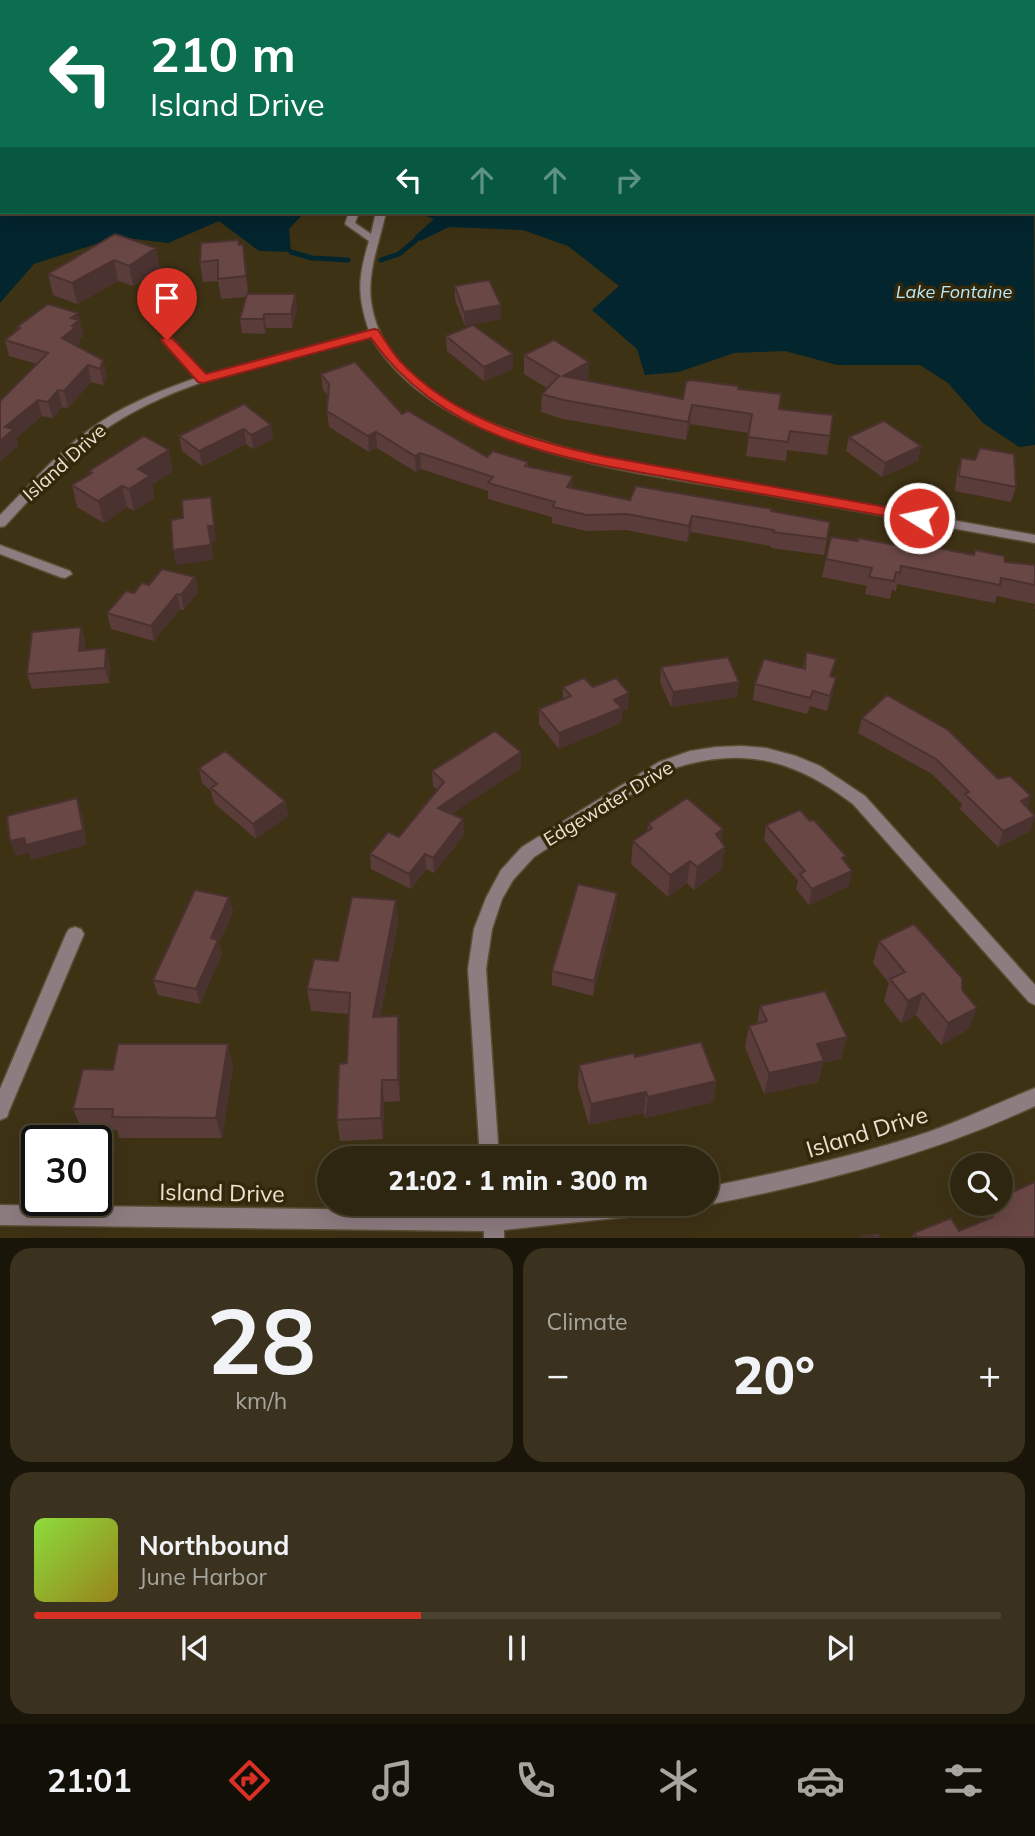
<!DOCTYPE html>
<html lang="en">
<head>
<meta charset="utf-8">
<style>
	body { margin:0; font-family:Mulish,sans-serif; background:#3a321e; color:#f1f3f6; height:100vh; display:flex; flex-direction:column; font-size:26px; white-space:nowrap }
	* { box-sizing:border-box; margin:0 }
	p { font-size:23px; color:#a7a59f }
	.icon { flex:none; width:38px; height:38px; fill:none; stroke:currentColor; stroke-width:2; stroke-linecap:round; stroke-linejoin:round }
	.map { position:relative; height:1238px; overflow:hidden }
	.details { display:flex; flex-direction:column; gap:10px; padding:10px; background:#191509; flex:1 }
	.details>* { flex:none }
	.guide { position:absolute; left:0px; top:0px; width:1036px; height:214px; box-shadow:0 7px 28px #0002,0 0 0 2px #494330; background:#0b6e4f; color:#fff; overflow:hidden }
	.tools { position:absolute; left:950px; top:1153px; display:grid; gap:14px }
	.tools a { display:grid; place-items:center; width:63px; height:63px; border-radius:50%; background:#2e2610; box-shadow:0 7px 28px #0002,0 0 0 2px #494330; font-size:35px }
	.speed { position:absolute; left:21px; top:1125px; display:flex; gap:14px; font-size:35px; font-weight:700; text-align:center }
	.speed>* { display:grid; place-content:center; width:91px; height:91px; border-radius:50%; background:#2e2610; box-shadow:0 7px 28px #0002,0 0 0 2px #494330; line-height:1 }
	.speed .limit { border:4px solid #111; border-radius:10px; background:#fff; color:#111 }
	.pin { position:absolute; display:grid; place-items:center; width:60px; height:60px; color:#fff; margin:-72px -30px; border-radius:50% 50% 50% 0; rotate:-45deg; box-shadow:0 0 7px #0007 }
	.pin .icon { rotate:45deg }
	.me { position:absolute; width:77px; margin:-38px; rotate:280deg; stroke-linejoin:round; filter:drop-shadow(0 0 5px #0008) }
	.turn { display:flex; align-items:center; gap:24px; height:147px; padding:0 35px; font-size:32px }
	.turn .icon { width:91px; height:91px; stroke-width:2.5 }
	.turn b { display:block; font-size:49px; line-height:60px }
	.lanes { display:flex; align-items:center; height:66px; padding:0 35px; background:#0003; justify-content:center; gap:35px; direction:ltr }
	.lanes .off { opacity:.35 }
	.big { font-size:52px; font-weight:800; line-height:1.1 }
	.details .tile { flex:1; display:flex; flex-direction:column; justify-content:center; gap:10px; min-width:0; padding:0 24px; border-radius:21px; background:#3a321e }
	.details .dial { align-items:center; gap:0 }
	.dial b { font-size:91px; line-height:1 }
	.song { display:flex; align-items:center; gap:21px }
	.cover { width:84px; height:84px; border-radius:10px; background:linear-gradient(135deg,hsl(90 70% 55%),hsl(50 70% 35%)) }
	.played { height:7px; border-radius:4px; background:linear-gradient(90deg,#d93025 40%,#494330 40%) }
	.keys { display:flex; justify-content:space-around; direction:ltr }
	.heat { display:flex; justify-content:space-between; align-items:center; font-size:38px; direction:ltr }
	.details .tiles { flex:1; display:grid; gap:10px; grid-template-columns:1fr 1fr }
	.tile:last-child { grid-column:span 2 }
	.trip { position:absolute; left:317px; top:1146px; width:402px; height:70px; border-radius:35px; background:#2e2610; box-shadow:0 7px 28px #0002,0 0 0 2px #494330; font-weight:800; line-height:70px; text-align:center }
	.tabs { display:flex; height:112px; justify-content:space-around; align-items:center; background:#120f06; color:#a7a59f }
	.tabs .icon { width:49px; height:49px }
	.tabs .current { color:#d93025 }
	.tabs b { font-size:32px; color:#f1f3f6 }
	.map>svg:first-child { display:block }
	.water { fill:#03252e }
	.lines { fill:none; stroke-linecap:round; stroke-linejoin:round }
	.stream { stroke:#03252e; stroke-width:5 }
	.street-casing { stroke:#5a4e33; stroke-width:3 }
	.street { fill:#8d7c80; fill-rule:evenodd }
	.wall { fill:#5a3d3a }
	.shaded-wall { fill:#4a3230 }
	.building { fill:#694744; stroke:#4a3230; stroke-width:2 }
	.route { fill:#d93025; stroke:#8d1f18; stroke-width:2 }
	.labels { text-anchor:middle; stroke-width:7; stroke-linejoin:round; paint-order:stroke }
	.far-water-label { font-size:18px; font-style:italic; fill:#bae9f9; stroke:#34280a }
	.street-label { font-size:19px; fill:#eae3d2; stroke:#34280a }
	.near-street-label { font-size:23px; fill:#eae3d2; stroke:#34280a }
</style>
</head>
<body>
<div class="map">
<svg width="1035" height="1238" viewBox="0 0 1035 1238">
	<rect width="100%" height="100%" fill="#3e3215"/>
	<path class="water" d="M0 0H382L384 2H2V212H305L289 229 291 252 259 251 219 221 168 243 118 237 34 264 0 303Z
		M425 0H1035V113L1034 2Z
		M1034 202 1035 445 1019 447 983 423 948 383 920 365H837L785 351 734 353 679 372 645 375 637 349 592 310 619 286 568 246 523 230 449 227 420 241 414 237 434 219 415 212H1034Z"/>
	<g class="lines">
		<path class="stream" d="M291 252 312 258 348 260
			M381 260 399 254 416 240"/>
		<g class="street-casing">
			<path id="street" d="M403 0H411V2H403Z
				M349 212H359L355 223 371 234 376 212H386C380 241 367 271 371 301 384 400 521 438 602 457L1035 535V543C946 527 857 511 768 495 645 473 440 456 371 337 280 361 178 377 100 433 64 459 35 494 5 526L0 527V515C29 486 56 454 89 430 121 406 159 391 196 378L163 342V338H171L205 375 369 331C357 295 358 278 369 241L345 224Z
				M0 545 70 571 72 574 65 578 60 577 0 554Z
				M741 746 766 748 796 756 820 766 865 796 1035 985V1005L1029 1002 853 804C794 759 741 745 669 770L534 857 513 880 502 899 492 929 486 969 499 1158H480L468 969 474 929 486 898 501 870 522 847 659 762 690 751 716 747Z
				M75 927 81 929 84 934 9 1111 7 1117 0 1120V1089L66 934 69 929Z
				M1035 1088V1106C930 1155 820 1183 707 1205L703 1204H707V1187C777 1173 847 1158 916 1136 957 1123 995 1104 1035 1088Z
				M482 1204H502V1210L562 1204H663L660 1211 653 1214 504 1230V1238H484V1231L0 1225V1205L482 1211Z"/>
		</g>
		<use href="#street" class="street"/>
	</g>
	<path class="wall" d="M110 236 160 268 133 286 118 281 77 304 53 295 48 274Z
		M239 244 246 264 248 294H295L297 308 292 328H266L265 334 242 333 240 319 246 297 221 299 218 281 203 282 200 262Z
		M455 286 501 319 465 326 455 300Z
		M17 327 82 329 83 336 79 339 80 343 77 346 103 360 107 377 103 385 91 382 68 408 62 407 53 418 42 416 16 438 18 446 0 461V401L37 364 9 356 5 340 17 330Z
		M446 336 513 354V369L484 381 447 351Z
		M524 355 589 362 588 381 683 399 738 389 830 436 827 455 787 450 786 461 746 456 749 433 690 424 686 440 563 419 541 412 542 394 547 388 524 374Z
		M321 374 487 457 528 462V466L572 488 630 500 771 511 830 522 824 555 771 548V546L691 532 687 542 626 530 586 531 552 523V517L488 499V491L421 469 416 472 377 448 369 452 329 427 327 411 328 396 323 390Z
		M244 404 273 439 253 449 246 444 202 466 182 451 179 436Z
		M849 437 921 446 918 461 882 477 846 451Z
		M961 458 1016 487 1011 502 955 491 957 473Z
		M89 471H173L152 485 154 498 134 511 127 507 104 523 77 507 72 485 90 474Z
		M857 541 921 550 938 548 1005 562 1035 565V609L1034 608 1035 604 997 596 995 603 897 584 896 591 892 590 890 599 865 594 867 586 822 577 826 559Z
		M195 577 198 592 184 610 180 609 154 641 111 629 107 613 134 593 149 585Z
		M81 627 85 642 84 650 110 663 109 683 32 689 27 674Z
		M806 652 832 677 833 693 827 711 810 706 807 714 753 700 755 684 803 668Z
		M661 667 737 697 671 707 660 682Z
		M563 687H593L628 709 622 711 621 723 559 749 539 724V709L563 699Z
		M862 718 1027 808 1030 831 998 847 960 809 962 804 932 774 858 733Z
		M521 752V768L451 814 463 819 464 835 434 873 426 869 411 889 371 869 370 854 399 837 438 790 433 786 432 771Z
		M199 768 285 801 288 816 256 839 214 803 211 791 202 783Z
		M648 824 721 841 722 869 694 890 687 883 668 897 631 864 633 841 647 832Z
		M766 825 845 862 849 886 809 905 796 889 798 881 764 840Z
		M617 893 616 908 593 996 552 985V971Z
		M229 897 233 912 219 943 222 954 200 1004 158 995 153 980Z
		M396 900 398 923 380 1017 398 1016 400 1037V1101L384 1102 383 1139 340 1141 337 1120 347 1063 349 1014 311 1011 307 989 338 961Z
		M879 941 962 990 969 1029 941 1045 916 1015 901 1023 884 1001 889 983 873 963Z
		M760 1006 847 1037 841 1059 823 1063 818 1082 764 1094 745 1047 749 1026 757 1024Z
		M635 1057 716 1081 713 1102 645 1118 644 1113 589 1125 578 1087 579 1065Z
		M233 1066 222 1138H119L117 1130H82L73 1109 113 1070Z
		M1001 1197 1035 1237H912L914 1233 959 1231 985 1220 990 1211 993 1209 996 1204H1001Z"/>
	<path class="shaded-wall" d="M243 244 246 264 248 297 246 276Z
		M156 248 160 268 133 286 129 266Z
		M114 260 118 281 77 304 72 283Z
		M295 294 297 308 292 328 291 314Z
		M501 305V319L465 326 464 312Z
		M78 313 83 336 79 339 80 343 66 354 62 338 71 318Z
		M264 314 266 328 265 334 263 319Z
		M513 354V369L484 381V367Z
		M103 360 107 377 103 385 100 369Z
		M589 362 588 381 563 376Z
		M88 365 91 382 68 408 64 391Z
		M58 390 62 407 53 418 48 402Z
		M38 400 42 416 16 438 18 446 0 461V441L5 427Z
		M692 405 690 424 686 440 688 422Z
		M271 425 273 439 253 449 251 435Z
		M244 429 246 444 202 466 199 451Z
		M376 432 377 448 369 452 368 436Z
		M921 446 918 461 882 477 885 463Z
		M169 450 173 471 152 485 154 498 134 511 129 489 138 469Z
		M420 453 421 469 416 472 415 456Z
		M573 476 572 492 567 487Z
		M122 486 127 507 104 523 98 501Z
		M211 497 216 541H211L214 560 176 565 173 550 208 526Z
		M692 516 691 532 687 542 689 526Z
		M195 577 198 592 184 610 181 595Z
		M177 594 180 609 154 641 151 626Z
		M81 627 85 642 83 666 79 651Z
		M106 648 110 663 109 683 105 668Z
		M836 678 833 693 827 711 830 696Z
		M739 682 737 697 671 707 673 692Z
		M629 693 628 709 622 711 621 723 559 749V733L614 700Z
		M521 752V768L438 823V808Z
		M1031 796 1026 812 1021 801Z
		M77 798 82 814 87 845 31 860 29 853 16 856 10 841Z
		M285 801 288 816 256 839 253 824Z
		M1035 816 1030 831 998 847 1003 831Z
		M463 819 464 835 434 873 433 858Z
		M723 829 720 851 725 847 722 869 694 890 697 867 716 834Z
		M425 854 426 869 411 889 409 874Z
		M690 861 687 883 668 897 670 875Z
		M852 871 849 886 809 905 812 889Z
		M617 893 616 908 593 996 594 981Z
		M229 897 233 912 219 943 222 954 200 1004 196 989 211 938Z
		M396 900 398 923 376 1038 373 1017Z
		M923 993 916 1015 901 1023 908 1001Z
		M977 1008 969 1029 941 1045 948 1023Z
		M398 1016 400 1037V1101L398 1080Z
		M847 1037 841 1059 823 1063 818 1082 764 1094 769 1073 817 1044Z
		M228 1044 233 1066 222 1138 216 1118Z
		M382 1080 384 1102 383 1139 381 1118Z
		M716 1081 713 1102 645 1118 648 1097Z
		M646 1092 644 1113 589 1125 591 1104Z"/>
	<path class="building" d="M115 234 156 248 129 266 114 260 72 283 48 274Z
		M238 240 239 245 243 244 246 276 218 279V260L200 262 201 243Z
		M489 280 501 305 464 312 455 286Z
		M247 294H295L291 314H264L263 319H240Z
		M48 304 78 313 71 318 79 320 72 326 76 327 62 338 103 360 100 369 88 365 64 391 58 390 48 402 38 400 5 427 14 429 0 441V401L48 353 5 340 20 328 17 327Z
		M473 325 513 354 484 367 446 336Z
		M554 340 589 362 563 376 683 399 686 382 690 380 738 386V389L781 394 779 409 833 415 830 436 790 431 788 442 748 437 752 414 692 405 688 422 563 400 542 394 559 376 524 355Z
		M355 362 402 414 408 411 487 457 493 451 528 462 525 466 573 476 567 487 630 500 636 486 772 509 771 511 830 522 827 539 773 532 774 530 692 516 689 526 627 514 587 515 553 507 555 502 488 483 493 477 420 453 415 456 376 432 368 436 327 411 329 384 321 374Z
		M244 404 271 425 251 435 244 429 199 451 179 436Z
		M884 421 921 446 885 463 849 437Z
		M144 436 169 450 138 469 150 476 129 489 122 486 98 501 72 485 92 473 89 471Z
		M980 448 1014 454 1016 487 959 476 961 458 975 460Z
		M211 497 214 526H208L211 545 173 550 171 520 183 518 182 500Z
		M831 537 858 541V538L921 550 934 544 938 548 974 555 975 550 1004 556 1005 562 1035 565V585L1001 578 1000 585 901 566 900 573 896 572 894 581 869 577 872 568 826 559Z
		M162 569 195 577 181 595 177 594 151 626 107 613 126 591 134 593 142 583 149 585Z
		M81 627 79 651 106 648 105 668 27 674 32 632Z
		M806 652 836 659 830 676 836 678 830 696 813 691 810 698 755 684 764 659 805 669Z
		M728 657 739 682 673 692 661 667Z
		M584 678 593 687 616 678 629 693 614 700 622 708 559 733 539 709 571 696 563 687Z
		M887 695 948 730 998 779 1010 776 1031 796 1021 801 1035 816 1003 831 965 794 969 792 936 759 862 718Z
		M495 731 521 752 438 808 463 819 433 858 425 854 409 874 370 854 388 832 399 837 444 782 432 771Z
		M225 751 285 801 253 824 211 788 217 784 199 768Z
		M77 798 83 830 26 845 24 838 10 841 7 816Z
		M687 798 723 829 716 834 725 847 697 867 690 861 670 875 633 841 652 828 648 824Z
		M800 810 810 821 814 820 846 856 842 858 852 871 812 889 800 874 805 871 766 825Z
		M578 884 617 893 594 981 552 971Z
		M195 890 229 897 211 938 218 940 196 989 153 980Z
		M352 897 396 900 373 1017 398 1016V1080H382L381 1118 337 1120 339 1064 347 1063 350 993 307 989 314 959 338 961Z
		M914 924 962 978V990L977 1008 948 1023 923 993 908 1001 890 979 905 972 879 941Z
		M825 991 847 1037 817 1044 824 1061 769 1073 749 1026 767 1021 760 1006Z
		M701 1042 716 1081 648 1097 646 1092 591 1104 579 1065 634 1053 635 1057Z
		M118 1044H228L216 1118 112 1117 113 1109H73L83 1069 113 1070Z
		M1035 1182V1237H917L914 1233 951 1218 959 1231 993 1217 990 1211 1003 1205 1001 1201V1197Z
		M878 1234 880 1237H861Z"/>
	<path class="route" d="M374 329 378 330C385 340 392 352 400 361 452 417 530 441 602 456L919 513 927 518 919 522C846 509 773 496 700 483 578 461 447 447 371 338L203 383 198 382 161 340 163 338H172L206 374Z"/>
	<g class="labels">
		<g class="far-water-label">
			<text x="954" y="298">Lake Fontaine</text>
		</g>
		<g class="street-label">
			<text transform="translate(64 462) rotate(-42)" y="7">Island Drive</text>
			<text transform="translate(608 803) rotate(-31)" y="7">Edgewater Drive</text>
		</g>
		<g class="near-street-label">
			<text transform="translate(867 1132) rotate(-17)" y="8">Island Drive</text>
			<text transform="translate(222 1193) rotate(1)" y="8">Island Drive</text>
		</g>
	</g>
</svg>
<div class="tools">
<a><svg class="icon" aria-label="search" viewBox="0 0 24 24"><circle cx="10" cy="10" r="6"/><path d="M15 15l6 6"/></svg></a>
</div>
<div class="speed"><div class="limit">30</div></div>
<div class="pin" style="left:167px;top:340px;background:#d93025"><svg class="icon" aria-label="arrive" viewBox="0 0 24 24"><path d="M6 21V4h12l-3 4 3 4H6"/></svg></div>
<svg class="me" style="left:919px;top:518px" viewBox="-20 -20 40 40"><circle r="17" fill="#d93025" stroke="#fff" stroke-width="3"/><path d="M0-11L8 9 0 5-8 9z" fill="#fff"/></svg>
<div class="trip">21:02 · 1 min · 300 m</div>
<div class="guide">
<div class="turn"><svg class="icon" aria-label="left" viewBox="0 0 24 24"><path d="M17 20v-9H6M10 6l-5 5 5 5"/></svg><div><b>210 m</b>Island Drive</div></div>
<div class="lanes"><svg class="icon" aria-label="left" viewBox="0 0 24 24"><path d="M17 20v-9H6M10 6l-5 5 5 5"/></svg><svg class="icon off" aria-label="ahead" viewBox="0 0 24 24"><path d="M12 20V5M6 11l6-6 6 6"/></svg><svg class="icon off" aria-label="ahead" viewBox="0 0 24 24"><path d="M12 20V5M6 11l6-6 6 6"/></svg><svg class="icon off" aria-label="right" viewBox="0 0 24 24"><path d="M7 20v-9h11M14 6l5 5-5 5"/></svg></div>
</div>
</div>
<section class="details">
<div class="tiles">
<div class="tile dial"><b>28</b><p>km/h</p></div>
<div class="tile"><p>Climate</p>
<div class="heat"><a>−</a><b class="big">20°</b><a>+</a></div>
</div>
<div class="tile">
<div class="song"><i class="cover"></i><div><b>Northbound</b><p>June Harbor</p></div></div>
<div class="played"></div>
<div class="keys"><svg class="icon" aria-label="previous" viewBox="0 0 24 24"><path d="M18 5L8 12l10 7zM5 5v14"/></svg><svg class="icon" aria-label="pause" viewBox="0 0 24 24"><path d="M8 5v14M16 5v14"/></svg><svg class="icon" aria-label="next" viewBox="0 0 24 24"><path d="M6 5l10 7-10 7zM19 5v14"/></svg></div>
</div>
</div>
</section>
<nav class="tabs">
<b>21:01</b>
<svg class="icon current" aria-label="directions" viewBox="0 0 24 24"><path d="M12 3l9 9-9 9-9-9zM9 14v-3h6M13 9l2 2-2 2"/></svg>
<svg class="icon" aria-label="music" viewBox="0 0 24 24"><path d="M9 18V5l10-2v13"/><circle cx="6" cy="18" r="3"/><circle cx="16" cy="16" r="3"/></svg>
<svg class="icon" aria-label="phone" viewBox="0 0 24 24"><path d="M5 4h4l2 5-3 2q2 4 5 5l2-3 5 2v4C11 20 4 13 5 4z"/></svg>
<svg class="icon" aria-label="climate" viewBox="0 0 24 24"><path d="M12 3v18M4 7l16 10M4 17L20 7"/></svg>
<svg class="icon" aria-label="car" viewBox="0 0 24 24"><path d="M5 17H2v-5l4-1 3-4h7l3 4 3 1v5h-3M9 17h6M6 11h13"/><circle cx="7" cy="17" r="2"/><circle cx="17" cy="17" r="2"/></svg>
<svg class="icon" aria-label="filters" viewBox="0 0 24 24"><path d="M4 7h16M4 17h16"/><circle cx="9" cy="7" r="2"/><circle cx="15" cy="17" r="2"/></svg>
</nav>
</body>
</html>
